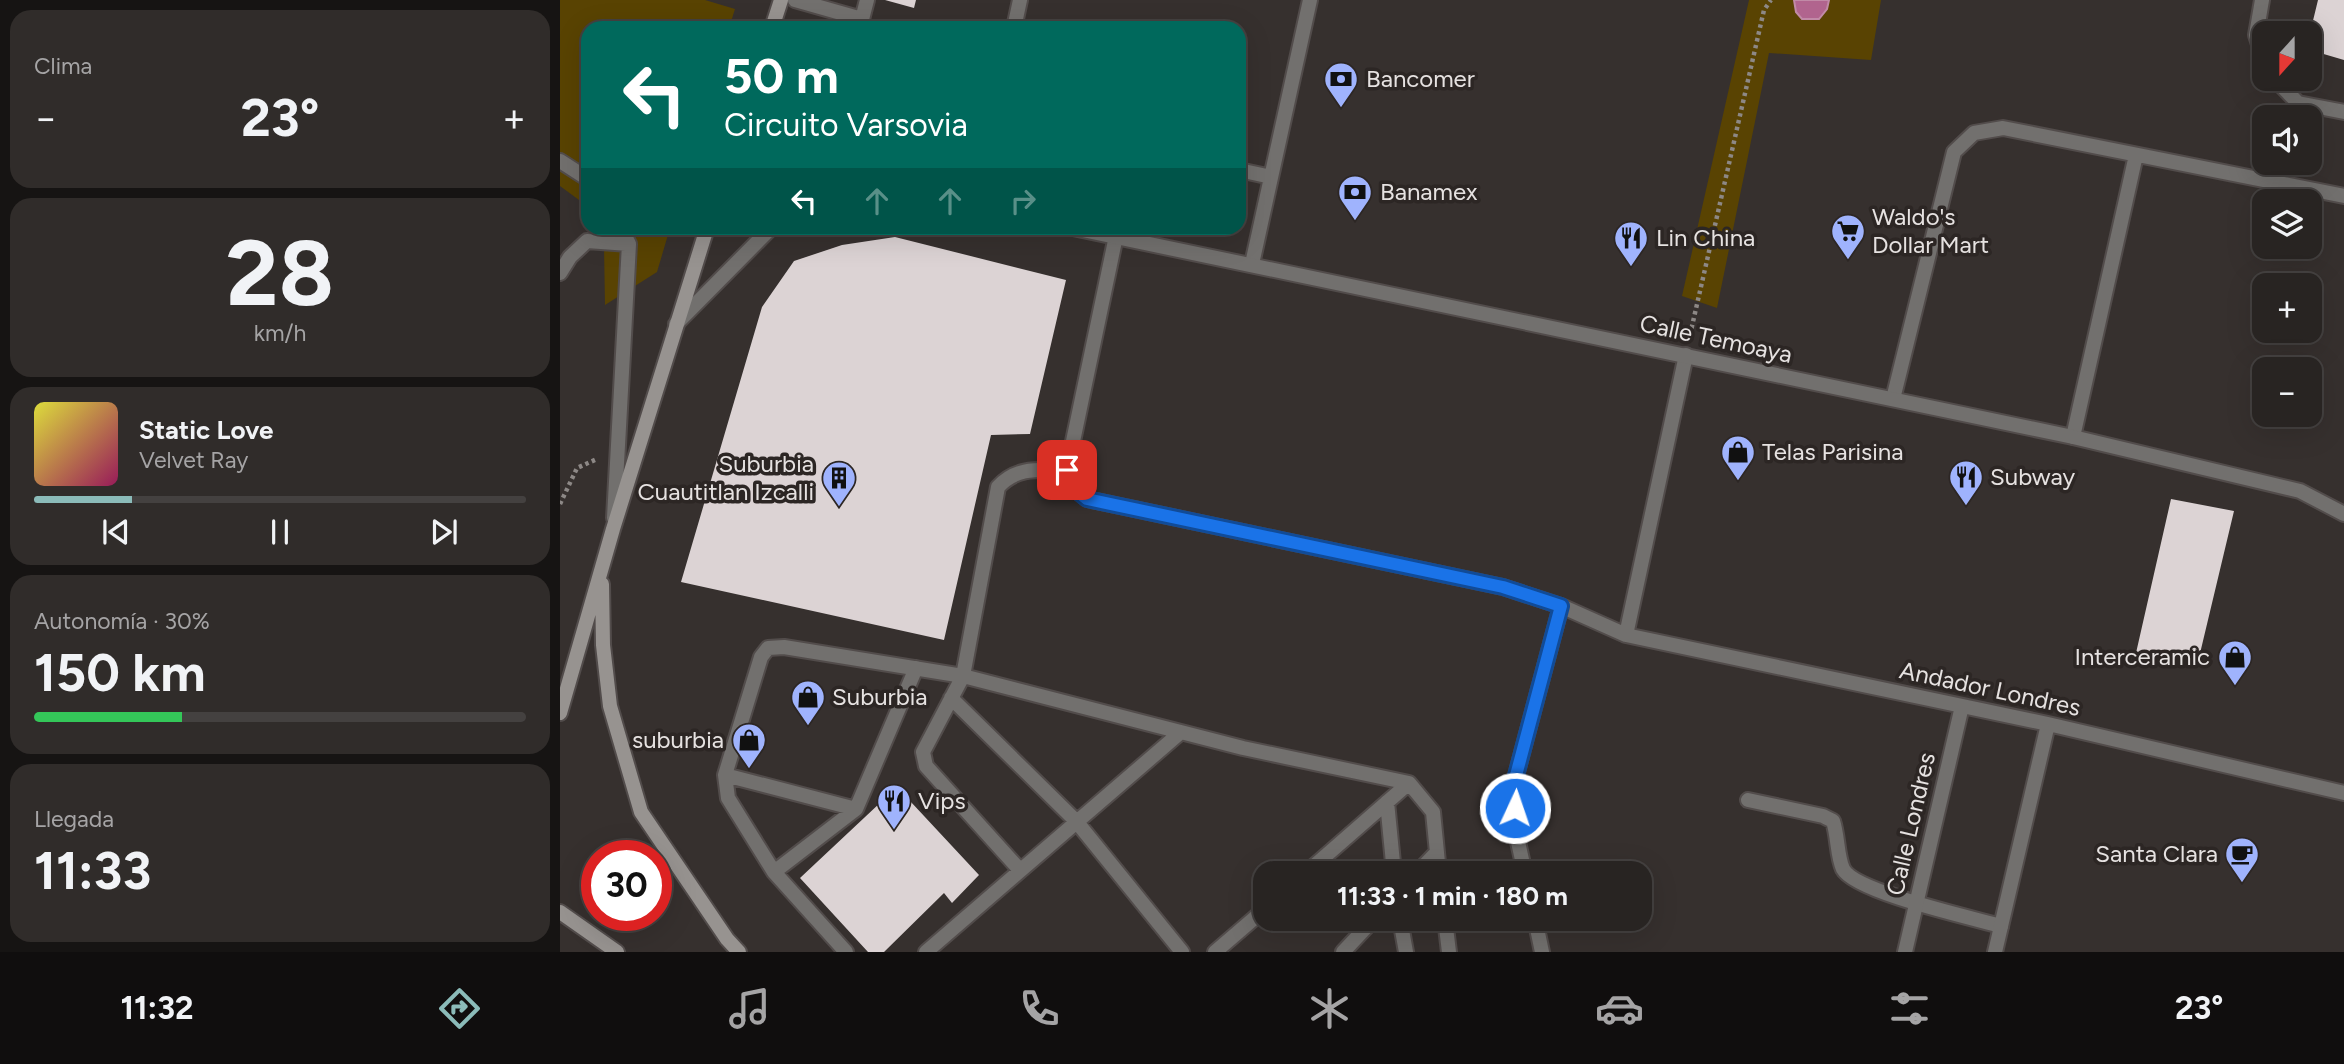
<!DOCTYPE html>
<html lang="es">
<head>
<meta charset="utf-8">
<style>
	body { margin:0; font-family:Figtree,sans-serif; background:#302c2a; color:#f1f3f6; height:100vh; display:flex; flex-direction:column; font-size:26px; white-space:nowrap }
	* { box-sizing:border-box; margin:0 }
	p { font-size:23px; color:#a5a4a5 }
	.icon { flex:none; width:38px; height:38px; fill:none; stroke:currentColor; stroke-width:2; stroke-linecap:round; stroke-linejoin:round }
	.map { position:relative; flex:1; overflow:hidden }
	.details { display:flex; flex-direction:column; gap:10px; padding:10px; background:#161413; width:560px }
	.details>* { flex:none }
	.hud { position:absolute; left:21px; top:21px; width:665px; height:214px; border-radius:21px; box-shadow:0 7px 28px #0002,0 0 0 2px #444140; background:#00695c; color:#fff; overflow:hidden }
	.needle { width:46px; rotate:201deg }
	.controls { position:absolute; left:1692px; top:21px; display:grid; gap:14px }
	.controls a { display:grid; place-items:center; width:70px; height:70px; border-radius:14px; background:#282422; box-shadow:0 7px 28px #0002,0 0 0 2px #444140; font-size:35px }
	.speed { position:absolute; left:21px; top:840px; display:flex; gap:14px; font-size:35px; font-weight:700; text-align:center }
	.speed>* { display:grid; place-content:center; width:91px; height:91px; border-radius:50%; background:#282422; box-shadow:0 7px 28px #0002,0 0 0 2px #444140; line-height:1 }
	.speed .limit { border:10px solid #d22; background:#fff; color:#111 }
	.pin { position:absolute; display:grid; place-items:center; width:60px; height:60px; color:#fff; margin:-30px; border-radius:14px; box-shadow:0 4px 10px #0006 }
	.me { position:absolute; width:77px; margin:-38px; rotate:3deg; stroke-linejoin:round; filter:drop-shadow(0 0 5px #0008) }
	.turn { display:flex; align-items:center; gap:24px; height:147px; padding:0 28px; font-size:32px }
	.turn .icon { width:91px; height:91px; stroke-width:2.5 }
	.turn b { display:block; font-size:49px; line-height:60px }
	.lanes { display:flex; align-items:center; height:66px; padding:0 28px; background:#0003; justify-content:center; gap:35px; direction:ltr }
	.lanes .off { opacity:.35 }
	.big { font-size:52px; font-weight:700; line-height:1.1 }
	.details .card { flex:1; display:flex; flex-direction:column; justify-content:center; gap:10px; min-width:0; padding:0 24px; border-radius:21px; background:#302c2a }
	.details .dial { align-items:center; gap:0 }
	.dial b { font-size:91px; line-height:1 }
	.song { display:flex; align-items:center; gap:21px }
	.cover { width:84px; height:84px; border-radius:10px; background:linear-gradient(135deg,hsl(60 70% 55%),hsl(330 70% 35%)) }
	.played { height:7px; border-radius:4px; background:linear-gradient(90deg,#8bbbb9 20%,#444140 20%) }
	.keys { display:flex; justify-content:space-around; direction:ltr }
	.heat { display:flex; justify-content:space-between; align-items:center; font-size:38px; direction:ltr }
	.charge { height:10px; border-radius:5px; background:linear-gradient(90deg,#34c759 30%,#444140 0) }
	.trip { position:absolute; left:693px; top:861px; width:399px; height:70px; border-radius:21px; background:#282422; box-shadow:0 7px 28px #0002,0 0 0 2px #444140; font-weight:700; line-height:70px; text-align:center }
	.tab-bar { display:flex; height:112px; justify-content:space-around; align-items:center; background:#100e0e; color:#a5a4a5 }
	.tab-bar .icon { width:49px; height:49px }
	.tab-bar .selected { color:#8bbbb9 }
	.tab-bar b { font-size:32px; color:#f1f3f6 }
	main { display:flex; flex:1; min-height:0 }
	.map>svg:first-child { display:block }
	.green { fill:#594302 }
	.water { fill:#b1648e; stroke:#c18aa7; stroke-width:2 }
	.building { fill:#dcd3d4 }
	.lines { fill:none; stroke-linecap:round; stroke-linejoin:round }
	.service-casing { stroke:#524c4b; stroke-width:18 }
	.minor-casing { stroke:#524c4b; stroke-width:18 }
	.tertiary-casing { stroke:#524c4b; stroke-width:18 }
	.secondary-casing { stroke:#524c4b; stroke-width:18 }
	.path { stroke:#8d8886; stroke-width:4.5; stroke-dasharray:3.5 3.5; stroke-linecap:butt }
	.service { stroke:#72706e; stroke-width:14 }
	.minor { stroke:#72706e; stroke-width:14 }
	.tertiary { stroke:#72706e; stroke-width:14 }
	.secondary { stroke:#979390; stroke-width:14 }
	.route-casing { stroke:#114b97; stroke-width:18 }
	.route { stroke:#1a73e8; stroke-width:12 }
	.labels { text-anchor:middle; stroke-width:7; stroke-linejoin:round; paint-order:stroke }
	.poi-label { font-size:24px; fill:#e6e2e1; stroke:#2c2624; text-anchor:start }
	.street-label { font-size:24px; fill:#e6e2e1; stroke:#2c2624 }
</style>
</head>
<body>
<main>
<section class="details">
<div class="card"><p>Clima</p>
<div class="heat"><a>−</a><b class="big">23°</b><a>+</a></div>
</div>
<div class="card dial"><b>28</b><p>km/h</p></div>
<div class="card">
<div class="song"><i class="cover"></i><div><b>Static Love</b><p>Velvet Ray</p></div></div>
<div class="played"></div>
<div class="keys"><svg class="icon" aria-label="previous" viewBox="0 0 24 24"><path d="M18 5L8 12l10 7zM5 5v14"/></svg><svg class="icon" aria-label="pause" viewBox="0 0 24 24"><path d="M8 5v14M16 5v14"/></svg><svg class="icon" aria-label="next" viewBox="0 0 24 24"><path d="M6 5l10 7-10 7zM19 5v14"/></svg></div>
</div>
<div class="card"><p>Autonomía · 30%</p><b class="big">150 km</b><div class="charge"></div></div>
<div class="card"><p>Llegada</p><b class="big">11:33</b></div>
</section>
<div class="map">
<svg width="1784" height="952" viewBox="0 0 1784 952">
	<rect width="100%" height="100%" fill="#36302e"/>
	<path class="green" d="M0 0H145L175 9 169 28H28V217L19 200 0 186Z
		M1189 0H1321L1311 60 1209 53 1157 308 1122 296Z
		M34 228H110L97 272 45 305 44 246Z"/>
	<path class="water" d="M1269 0 1267 9 1259 19H1242L1236 12 1234 0Z"/>
	<path class="building" d="M325 0H356L354 8Z
		M1758 0H1784V60L1750 50V33Z
		M335 237 506 280 470 434 431 435 384 640 121 582 202 307 234 261 282 245Z
		M1611 499 1674 511 1637 666 1576 653Z
		M337 787 419 875 392 903 384 893 324 952H308L240 878Z"/>
	<g class="lines">
		<g class="service-casing">
			<path id="service" d="M235 0 302 19
				M1702 0 1696 35 1704 60
				M300 27 307 0
				M454 28 460 0
				M1715 79 1738 103 1784 112
				M0 161 28 179
				M679 170 711 177
				M692 264 750 0
				M0 273 10 257 27 241 69 244
				M1333 399 1394 152 1414 133 1443 128 1784 196
				M1513 437 1576 155
				M54 518 69 244 61 228
				M391 698 516 821 622 952
				M165 775 296 809
				M1188 800 1263 816 1273 821C1278 836 1277 856 1283 869 1295 892 1413 918 1441 926
				M827 802 834 873
				M459 869 366 766 363 752 403 676 438 487C457 466 480 470 507 470
				M214 872 296 809 356 668
				M746 873 849 783
				M857 873 877 852
				M840 919 846 952
				M885 919 889 952
				M286 952 214 872 168 798 165 775 201 657 208 648 224 647 403 676 683 748 849 783 873 812 879 873
				M366 952 621 732
				M655 952 705 909
				M783 952 814 919"/>
		</g>
		<g class="minor-casing">
			<path id="minor" d="M556 236 507 470 512 487 527 499 943 587 1001 606 1066 635 1488 724 1784 793
				M1066 635 1126 355
				M965 873 956 833 954 783 1001 606
				M975 919 982 952
				M1345 952 1402 706
				M1435 952 1488 724"/>
		</g>
		<g class="tertiary-casing">
			<path id="tertiary" d="M513 228 1513 437 1740 491 1784 514
				M116 324 211 228"/>
		</g>
		<g class="secondary-casing">
			<path id="secondary" d="M212 28 221 0
				M42 584 43 645 50 706 81 812 167 939 179 952
				M0 713 53 529 147 228
				M0 912 57 952"/>
		</g>
		<path class="path" d="M1130 335 1204 10 1211 0
			M0 504 17 468 37 459"/>
		<use href="#service" class="service"/>
		<use href="#minor" class="minor"/>
		<use href="#tertiary" class="tertiary"/>
		<use href="#secondary" class="secondary"/>
	</g>
	<g class="lines">
		<g class="route-casing">
			<path id="route" d="M507 470 512 487 527 499 943 587 1001 606 954 783 955 808"/>
		</g>
		<use href="#route" class="route"/>
	</g>
	<defs>
		<g id="bank-pin" transform="scale(1.75)"><path d="M0 17L-7.5 6A9.5 9.5 0 1 1 7.5 6Z" fill="#9fb3fd" stroke="#2c2624"/><path d="M-6-4H6V4H-6ZM0-2.3a2.3 2.3 0 1 0 0 4.6a2.3 2.3 0 1 0 0-4.6Z" fill="#111"/></g>
		<g id="supermarket-pin" transform="scale(1.75)"><path d="M0 17L-7.5 6A9.5 9.5 0 1 1 7.5 6Z" fill="#9fb3fd" stroke="#2c2624"/><path d="M-6-5.5h2.5l.6 2H6L4.5 2H-2.5L-4.4-4H-6ZM-1.5 3.2a1.3 1.3 0 1 0 .1 0ZM3 3.2a1.3 1.3 0 1 0 .1 0Z" fill="#111"/></g>
		<g id="restaurant-pin" transform="scale(1.75)"><path d="M0 17L-7.5 6A9.5 9.5 0 1 1 7.5 6Z" fill="#9fb3fd" stroke="#2c2624"/><path d="M-5-6h1v4h1v-4h1v4h1v-4h1v5L-1.5 .5V6h-2V.5L-5-1ZM5-6V6H3V1.5H1.5Q1.5-4 5-6Z" fill="#111"/></g>
		<g id="shop-pin" transform="scale(1.75)"><path d="M0 17L-7.5 6A9.5 9.5 0 1 1 7.5 6Z" fill="#9fb3fd" stroke="#2c2624"/><path d="M-5-2.5h2.3a2.7 3.5 0 0 1 5.4 0H5L5.5 6h-11ZM-1.5-2.5h3a1.5 2.3 0 0 0-3 0Z" fill="#111"/></g>
		<g id="building-pin" transform="scale(1.75)"><path d="M0 17L-7.5 6A9.5 9.5 0 1 1 7.5 6Z" fill="#9fb3fd" stroke="#2c2624"/><path d="M-4-6H4V6H1V3H-1V6H-4ZM-2.5-4.3h1.7v1.8h-1.7ZM.8-4.3h1.7v1.8H.8ZM-2.5-1h1.7V.8h-1.7ZM.8-1h1.7V.8H.8Z" fill="#111"/></g>
		<g id="cafe-pin" transform="scale(1.75)"><path d="M0 17L-7.5 6A9.5 9.5 0 1 1 7.5 6Z" fill="#9fb3fd" stroke="#2c2624"/><path d="M-5.5-4.5H6V0H3Q3 3.5 0 3.5H-2.5Q-5.5 3.5-5.5 0ZM3-3.2v2h1.7v-2ZM-6 4.5H4V6H-6Z" fill="#111"/></g>
	</defs>
	<g fill-rule="evenodd">
		<use href="#bank-pin" x="781" y="79"/>
		<use href="#bank-pin" x="795" y="192"/>
		<use href="#supermarket-pin" x="1288" y="231"/>
		<use href="#restaurant-pin" x="1071" y="238"/>
		<use href="#shop-pin" x="1178" y="452"/>
		<use href="#restaurant-pin" x="1406" y="477"/>
		<use href="#building-pin" x="279" y="478"/>
		<use href="#shop-pin" x="1675" y="657"/>
		<use href="#shop-pin" x="248" y="697"/>
		<use href="#shop-pin" x="189" y="740"/>
		<use href="#restaurant-pin" x="334" y="801"/>
		<use href="#cafe-pin" x="1682" y="854"/>
	</g>
	<g class="labels">
		<g class="poi-label">
			<text x="806" y="87">Bancomer</text>
			<text x="820" y="200">Banamex</text>
			<text x="1312" y="225">Waldo's<tspan x="1312" dy="28">Dollar Mart</tspan></text>
			<text x="1096" y="246">Lin China</text>
			<text x="1202" y="460">Telas Parisina</text>
			<text x="254" y="472" text-anchor="end">Suburbia<tspan x="254" dy="28">Cuautitlan Izcalli</tspan></text>
			<text x="1430" y="485">Subway</text>
			<text x="1650" y="665" text-anchor="end">Interceramic</text>
			<text x="272" y="705">Suburbia</text>
			<text x="164" y="748" text-anchor="end">suburbia</text>
			<text x="358" y="809">Vips</text>
			<text x="1658" y="862" text-anchor="end">Santa Clara</text>
		</g>
		<g class="street-label">
			<text transform="translate(1156 339) rotate(12)" y="8">Calle Temoaya</text>
			<text transform="translate(1430 689) rotate(12)" y="8">Andador Londres</text>
			<text transform="translate(1351 824) rotate(-77)" y="8">Calle Londres</text>
		</g>
	</g>
</svg>
<div class="controls">
<a><svg class="needle" viewBox="-14 -14 28 28"><path d="M0-13l5 13h-10z" fill="#e53935"/><path d="M0 13l5-13h-10z" fill="#a5a4a5"/></svg></a>
<a><svg class="icon" aria-label="sound" viewBox="0 0 24 24"><path d="M4 9h4l5-4v14l-5-4H4zM17 9q2 3 0 6"/></svg></a>
<a><svg class="icon" aria-label="layers" viewBox="0 0 24 24"><path d="M12 4l9 5-9 5-9-5zM3 14l9 5 9-5"/></svg></a>
<a>+</a>
<a>−</a>
</div>
<div class="speed"><div class="limit">30</div></div>
<div class="pin" style="left:507px;top:470px;background:#d93025"><svg class="icon" aria-label="arrive" viewBox="0 0 24 24"><path d="M6 21V4h12l-3 4 3 4H6"/></svg></div>
<svg class="me" style="left:955px;top:808px" viewBox="-20 -20 40 40"><circle r="17" fill="#1a73e8" stroke="#fff" stroke-width="3"/><path d="M0-11L8 9 0 5-8 9z" fill="#fff"/></svg>
<div class="trip">11:33 · 1 min · 180 m</div>
<div class="hud">
<div class="turn"><svg class="icon" aria-label="left" viewBox="0 0 24 24"><path d="M17 20v-9H6M10 6l-5 5 5 5"/></svg><div><b>50 m</b>Circuito Varsovia</div></div>
<div class="lanes"><svg class="icon" aria-label="left" viewBox="0 0 24 24"><path d="M17 20v-9H6M10 6l-5 5 5 5"/></svg><svg class="icon off" aria-label="ahead" viewBox="0 0 24 24"><path d="M12 20V5M6 11l6-6 6 6"/></svg><svg class="icon off" aria-label="ahead" viewBox="0 0 24 24"><path d="M12 20V5M6 11l6-6 6 6"/></svg><svg class="icon off" aria-label="right" viewBox="0 0 24 24"><path d="M7 20v-9h11M14 6l5 5-5 5"/></svg></div>
</div>
</div>
</main>
<nav class="tab-bar">
<b>11:32</b>
<svg class="icon selected" aria-label="directions" viewBox="0 0 24 24"><path d="M12 3l9 9-9 9-9-9zM9 14v-3h6M13 9l2 2-2 2"/></svg>
<svg class="icon" aria-label="music" viewBox="0 0 24 24"><path d="M9 18V5l10-2v13"/><circle cx="6" cy="18" r="3"/><circle cx="16" cy="16" r="3"/></svg>
<svg class="icon" aria-label="phone" viewBox="0 0 24 24"><path d="M5 4h4l2 5-3 2q2 4 5 5l2-3 5 2v4C11 20 4 13 5 4z"/></svg>
<svg class="icon" aria-label="climate" viewBox="0 0 24 24"><path d="M12 3v18M4 7l16 10M4 17L20 7"/></svg>
<svg class="icon" aria-label="car" viewBox="0 0 24 24"><path d="M5 17H2v-5l4-1 3-4h7l3 4 3 1v5h-3M9 17h6M6 11h13"/><circle cx="7" cy="17" r="2"/><circle cx="17" cy="17" r="2"/></svg>
<svg class="icon" aria-label="filters" viewBox="0 0 24 24"><path d="M4 7h16M4 17h16"/><circle cx="9" cy="7" r="2"/><circle cx="15" cy="17" r="2"/></svg>
<b>23°</b>
</nav>
</body>
</html>
